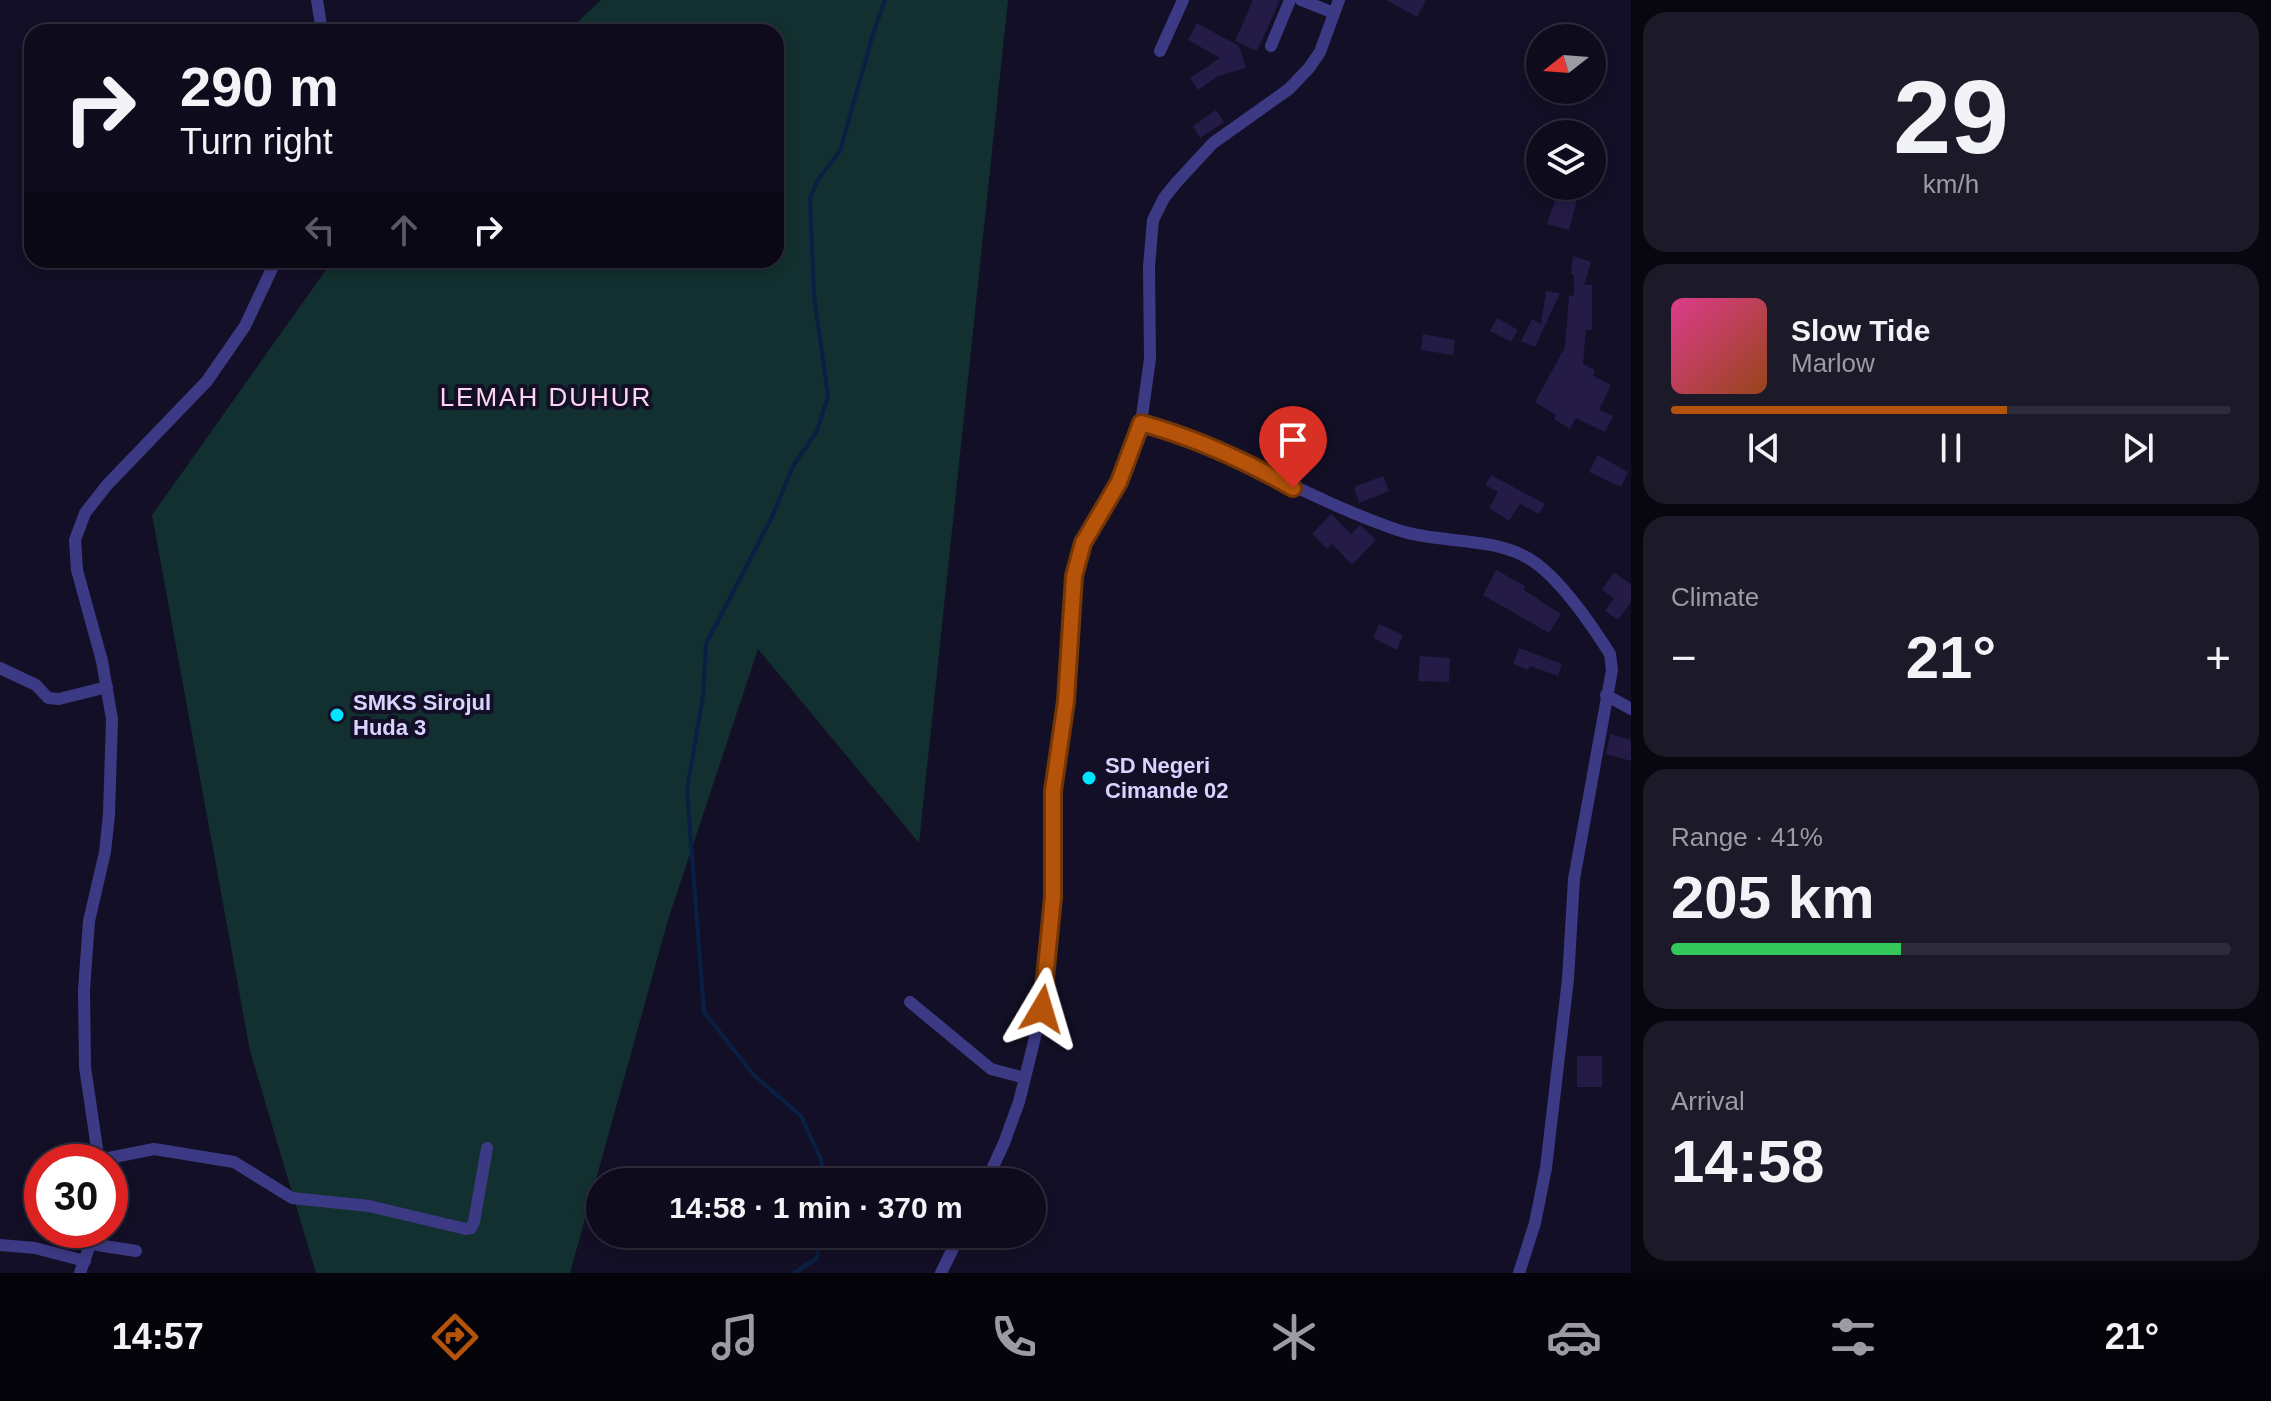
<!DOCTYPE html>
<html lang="en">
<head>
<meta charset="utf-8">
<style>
	body { margin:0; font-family:Arial,sans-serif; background:#1c1929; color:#f1f3f6; height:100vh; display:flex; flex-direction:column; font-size:30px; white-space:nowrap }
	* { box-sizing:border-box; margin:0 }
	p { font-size:26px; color:#9b9ba3 }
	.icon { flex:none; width:44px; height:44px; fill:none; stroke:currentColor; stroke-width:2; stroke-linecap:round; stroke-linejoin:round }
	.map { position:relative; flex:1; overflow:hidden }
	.drawer { display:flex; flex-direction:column; gap:12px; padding:12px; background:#08060f; width:640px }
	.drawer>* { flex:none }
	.banner { position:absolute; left:24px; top:24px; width:760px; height:244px; border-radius:24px; box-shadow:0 4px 12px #0003,0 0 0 2px #2e2b3b; background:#0e0b1c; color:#f1f3f6; overflow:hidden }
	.needle { width:52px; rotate:253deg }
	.buttons { position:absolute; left:1526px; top:24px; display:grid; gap:16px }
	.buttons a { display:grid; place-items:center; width:80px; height:80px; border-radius:50%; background:#0e0b1c; box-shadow:0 4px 12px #0003,0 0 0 2px #2e2b3b; font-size:40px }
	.speed { position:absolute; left:24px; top:1144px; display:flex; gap:16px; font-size:40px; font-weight:700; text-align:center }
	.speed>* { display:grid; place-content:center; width:104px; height:104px; border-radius:50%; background:#0e0b1c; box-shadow:0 4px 12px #0003,0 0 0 2px #2e2b3b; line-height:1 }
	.speed .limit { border:12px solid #d22; background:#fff; color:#111 }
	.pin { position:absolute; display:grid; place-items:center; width:68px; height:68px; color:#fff; margin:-82px -34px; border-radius:50% 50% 50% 0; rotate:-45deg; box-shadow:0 0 8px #0007 }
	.pin .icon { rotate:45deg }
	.me { position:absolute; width:88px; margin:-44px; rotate:7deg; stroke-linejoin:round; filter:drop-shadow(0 0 6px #0008) }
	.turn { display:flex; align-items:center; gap:28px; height:168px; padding:0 24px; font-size:36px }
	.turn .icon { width:104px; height:104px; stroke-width:2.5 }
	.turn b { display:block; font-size:56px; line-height:68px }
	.lanes { display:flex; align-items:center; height:76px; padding:0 24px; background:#0003; justify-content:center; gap:40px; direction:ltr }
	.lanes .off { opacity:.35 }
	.big { font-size:60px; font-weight:800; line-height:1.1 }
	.drawer .tile { flex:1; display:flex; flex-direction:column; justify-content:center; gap:12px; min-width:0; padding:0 28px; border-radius:24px; background:#1c1929 }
	.drawer .dial { align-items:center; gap:0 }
	.dial b { font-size:104px; line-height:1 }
	.song { display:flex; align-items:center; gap:24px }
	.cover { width:96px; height:96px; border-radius:12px; background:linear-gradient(135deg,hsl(330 70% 55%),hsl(20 70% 35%)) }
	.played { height:8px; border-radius:4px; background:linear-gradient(90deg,#b45309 60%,#2e2b3b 60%) }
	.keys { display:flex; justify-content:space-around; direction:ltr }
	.heat { display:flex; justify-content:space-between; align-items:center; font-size:44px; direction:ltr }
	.charge { height:12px; border-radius:6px; background:linear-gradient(90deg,#34c759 41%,#2e2b3b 0) }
	.trip { position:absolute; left:586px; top:1168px; width:460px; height:80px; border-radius:40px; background:#0e0b1c; box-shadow:0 4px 12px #0003,0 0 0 2px #2e2b3b; font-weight:800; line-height:80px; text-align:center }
	.dock { display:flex; height:128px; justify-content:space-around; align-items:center; background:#06040b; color:#9b9ba3 }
	.dock .icon { width:56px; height:56px }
	.dock .current { color:#b45309 }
	.dock b { font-size:36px; color:#f1f3f6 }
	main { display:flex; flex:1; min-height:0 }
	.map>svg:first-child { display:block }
	.green { fill:#12302f }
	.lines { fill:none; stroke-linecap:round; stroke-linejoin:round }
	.stream { stroke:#0a1f44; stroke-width:4 }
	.building { fill:#241b47 }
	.street { stroke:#3d3a85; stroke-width:12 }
	.route-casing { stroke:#753606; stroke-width:20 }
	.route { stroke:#b45309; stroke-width:14 }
	.poi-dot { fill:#00e5ff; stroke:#130f26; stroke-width:3 }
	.labels { text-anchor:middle; stroke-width:8; stroke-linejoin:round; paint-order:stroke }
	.poi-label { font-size:22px; font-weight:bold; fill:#d9d4ff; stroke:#130f26; text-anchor:start }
	.quarter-label { font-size:26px; letter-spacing:2px; fill:#ffd6f0; stroke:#130f26 }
</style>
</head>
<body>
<main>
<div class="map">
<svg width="1631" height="1273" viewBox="0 0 1631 1273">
	<rect width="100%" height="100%" fill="#130f26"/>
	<path class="green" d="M601 0H1008L919 843 758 649 668 920 570 1273H316L250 1051 152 515 333 260H776V32H567Z"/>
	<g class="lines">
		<path class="stream" d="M824 1182 821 1159 801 1116 754 1075 704 1012 687 790 703 696 706 644 772 517 793 466 817 431 828 396 814 295 810 199 817 181 840 151 873 34 885 0
			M794 1273 816 1259 823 1234"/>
	</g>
	<path class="building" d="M1253 0H1280L1257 51 1235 41Z
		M1386 0H1426L1417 17Z
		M1197 23 1239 46 1246 68 1218 76 1198 90 1190 78 1220 58 1188 40Z
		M1216 110 1224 122 1200 138 1193 126Z
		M1560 186 1580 188 1569 230 1547 224Z
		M1573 256 1591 262 1584 285H1592V330H1586L1583 364 1595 370 1593 376 1611 385 1599 410 1613 416 1605 432 1576 418 1570 429 1554 419 1556 415 1535 402 1565 347 1569 295 1574 296V275L1571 274Z
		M1546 291 1560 293 1535 347 1521 341 1532 319 1541 324Z
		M1497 318 1518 330 1511 342 1490 331Z
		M1423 334 1455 340 1453 355 1421 350Z
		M1598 455 1628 472 1621 487 1589 472Z
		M1491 475 1545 504 1539 514 1520 504 1509 521 1489 508 1498 492 1485 485Z
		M1383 476 1389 491 1359 503 1354 487Z
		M1331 514 1351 534 1360 525 1376 540 1352 565 1332 544 1327 549 1312 534Z
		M1496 570 1525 586 1524 590 1561 614 1549 633 1483 595Z
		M1614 572 1631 584V602L1618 620 1605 611 1614 598 1602 590Z
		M1379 624 1403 635 1397 650 1373 638Z
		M1519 648 1562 664 1558 676 1530 666 1528 670 1513 664Z
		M1420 656 1450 658 1449 682 1418 681Z
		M1610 734 1631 740V761L1606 754Z
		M1577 1056H1602V1087H1577Z"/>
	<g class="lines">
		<path class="street" d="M317 0 322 32
			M1301 0 1334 13
			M1271 46 1290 0
			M1160 51 1183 0
			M1141 423C1231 448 1309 500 1398 530 1439 544 1489 536 1528 558 1559 576 1591 624 1610 654L1612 670 1574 879 1568 979 1546 1168 1535 1223 1519 1273
			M0 668 36 685 48 698 59 699 107 687
			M1606 695 1631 709
			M910 1002 991 1069 1025 1078
			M99 1160 154 1149 234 1162 292 1198 369 1206 466 1229 471 1228 474 1222 487 1148
			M99 1162 85 1067 84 990 89 921 105 852 109 814 112 719 102 661 77 570 75 540 85 513 107 485 207 381 245 326 276 260
			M986 1182 1004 1143 1019 1102 1042 1009 1053 897V791L1068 680 1074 576 1083 543 1127 465 1141 423 1150 359 1149 267 1153 220 1164 198 1176 183 1213 143 1289 89 1309 68 1320 52 1339 0
			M91 1244 136 1251
			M0 1245 35 1248 85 1261
			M80 1273 95 1230
			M941 1273 960 1234"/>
	</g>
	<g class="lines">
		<g class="route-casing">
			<path id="route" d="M1042 1009 1053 897V791L1066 701 1074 576 1083 543 1119 482 1141 423C1196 438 1244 460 1293 488"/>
		</g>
		<use href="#route" class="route"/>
	</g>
	<g class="poi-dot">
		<circle cx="337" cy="715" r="8"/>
		<circle cx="1089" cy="778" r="8"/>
	</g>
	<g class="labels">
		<g class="poi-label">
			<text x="353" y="710">SMKS Sirojul<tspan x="353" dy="25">Huda 3</tspan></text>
			<text x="1105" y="773">SD Negeri<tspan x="1105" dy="25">Cimande 02</tspan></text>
		</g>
		<g class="quarter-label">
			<text x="546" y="406">LEMAH DUHUR</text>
		</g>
	</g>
</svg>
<div class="buttons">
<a><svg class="needle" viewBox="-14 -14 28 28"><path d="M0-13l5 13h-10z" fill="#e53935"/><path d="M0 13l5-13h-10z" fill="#9b9ba3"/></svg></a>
<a><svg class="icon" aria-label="layers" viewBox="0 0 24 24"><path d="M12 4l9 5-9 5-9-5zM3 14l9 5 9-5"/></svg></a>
</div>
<div class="speed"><div class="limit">30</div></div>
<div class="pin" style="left:1293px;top:488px;background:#d93025"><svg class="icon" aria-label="arrive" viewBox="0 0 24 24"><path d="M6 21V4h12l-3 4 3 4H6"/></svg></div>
<svg class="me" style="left:1042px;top:1009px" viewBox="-20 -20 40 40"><path d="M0-17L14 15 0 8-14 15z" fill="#b45309" stroke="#fff" stroke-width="4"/></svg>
<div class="trip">14:58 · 1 min · 370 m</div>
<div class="banner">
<div class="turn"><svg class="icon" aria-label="right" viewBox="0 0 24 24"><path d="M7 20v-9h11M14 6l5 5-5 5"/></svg><div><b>290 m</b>Turn right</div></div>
<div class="lanes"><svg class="icon off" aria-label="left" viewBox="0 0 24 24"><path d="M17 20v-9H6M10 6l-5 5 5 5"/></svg><svg class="icon off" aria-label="ahead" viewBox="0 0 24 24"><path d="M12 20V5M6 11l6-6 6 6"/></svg><svg class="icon" aria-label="right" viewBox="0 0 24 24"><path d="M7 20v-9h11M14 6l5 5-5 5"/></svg></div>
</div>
</div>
<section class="drawer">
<div class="tile dial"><b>29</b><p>km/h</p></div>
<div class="tile">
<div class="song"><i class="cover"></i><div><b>Slow Tide</b><p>Marlow</p></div></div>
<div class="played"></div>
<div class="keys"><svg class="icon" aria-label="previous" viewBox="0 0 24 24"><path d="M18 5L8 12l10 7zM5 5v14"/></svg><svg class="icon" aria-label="pause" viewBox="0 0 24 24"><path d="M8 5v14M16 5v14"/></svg><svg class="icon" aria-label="next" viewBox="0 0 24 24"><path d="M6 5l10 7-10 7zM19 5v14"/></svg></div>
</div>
<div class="tile"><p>Climate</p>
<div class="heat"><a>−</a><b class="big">21°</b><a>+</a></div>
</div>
<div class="tile"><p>Range · 41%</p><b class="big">205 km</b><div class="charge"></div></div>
<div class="tile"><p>Arrival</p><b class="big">14:58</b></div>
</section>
</main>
<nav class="dock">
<b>14:57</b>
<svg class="icon current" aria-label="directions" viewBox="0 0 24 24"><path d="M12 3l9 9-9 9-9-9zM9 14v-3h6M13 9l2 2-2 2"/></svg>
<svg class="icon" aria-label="music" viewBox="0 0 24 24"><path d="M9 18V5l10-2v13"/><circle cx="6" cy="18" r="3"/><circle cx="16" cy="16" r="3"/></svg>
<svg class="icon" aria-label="phone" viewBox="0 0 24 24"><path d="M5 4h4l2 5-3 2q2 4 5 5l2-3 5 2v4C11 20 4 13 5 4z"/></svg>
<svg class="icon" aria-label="climate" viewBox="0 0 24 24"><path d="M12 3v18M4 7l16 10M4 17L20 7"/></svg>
<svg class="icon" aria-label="car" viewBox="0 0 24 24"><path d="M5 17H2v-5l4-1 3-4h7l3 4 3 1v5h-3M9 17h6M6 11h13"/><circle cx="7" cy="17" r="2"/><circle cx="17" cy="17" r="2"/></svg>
<svg class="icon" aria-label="filters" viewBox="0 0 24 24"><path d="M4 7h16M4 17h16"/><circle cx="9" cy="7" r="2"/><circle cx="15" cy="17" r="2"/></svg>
<b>21°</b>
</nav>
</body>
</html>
